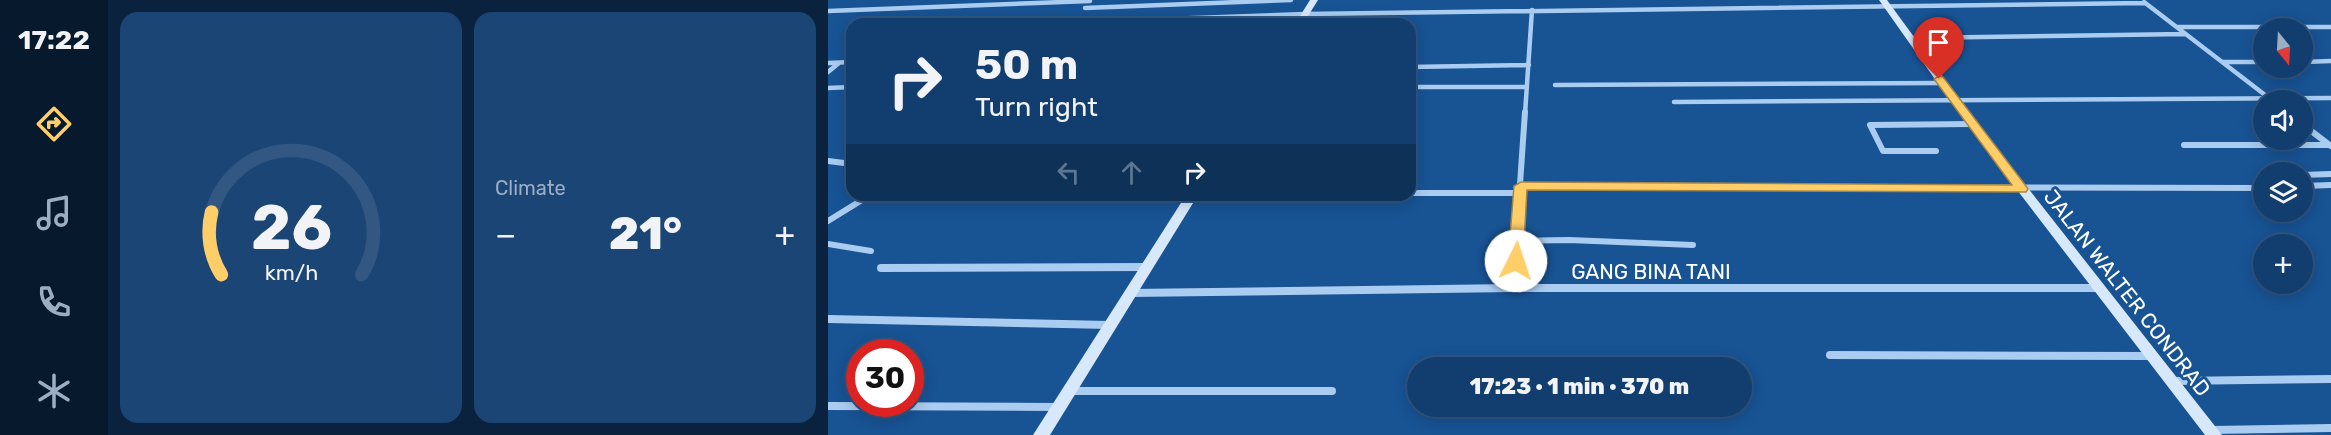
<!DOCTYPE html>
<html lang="en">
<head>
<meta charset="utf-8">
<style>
	body { margin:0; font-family:Rubik,sans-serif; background:#1b4574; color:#f1f3f6; height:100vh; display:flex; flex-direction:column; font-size:22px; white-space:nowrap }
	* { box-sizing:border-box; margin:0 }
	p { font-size:20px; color:#9caec3 }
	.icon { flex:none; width:33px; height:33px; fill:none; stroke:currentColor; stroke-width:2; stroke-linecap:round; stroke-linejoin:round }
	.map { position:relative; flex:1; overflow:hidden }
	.panel { display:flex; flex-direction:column; gap:12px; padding:12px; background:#0a223d; width:720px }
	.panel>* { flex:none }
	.banner { position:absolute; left:18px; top:18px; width:570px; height:183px; border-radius:18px; box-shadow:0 3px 15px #0003,0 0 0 2px #315782; background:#123e6f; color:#f1f3f6; overflow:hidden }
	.needle { width:39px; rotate:162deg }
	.tools { position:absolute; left:1425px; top:18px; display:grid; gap:12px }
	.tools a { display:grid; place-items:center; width:60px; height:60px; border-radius:50%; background:#123e6f; box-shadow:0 3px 15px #0003,0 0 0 2px #315782; font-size:30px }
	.speed { position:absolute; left:18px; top:339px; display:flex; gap:12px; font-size:30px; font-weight:700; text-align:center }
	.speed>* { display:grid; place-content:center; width:78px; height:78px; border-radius:50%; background:#123e6f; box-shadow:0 3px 15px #0003,0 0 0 2px #315782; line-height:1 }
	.speed .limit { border:9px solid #d22; background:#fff; color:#111 }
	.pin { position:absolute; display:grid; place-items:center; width:51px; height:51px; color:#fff; margin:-62px -26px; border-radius:50% 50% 50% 0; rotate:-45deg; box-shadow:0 0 6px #0007 }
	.pin .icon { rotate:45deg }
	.me { position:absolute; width:66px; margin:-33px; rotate:4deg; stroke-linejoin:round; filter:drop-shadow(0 0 4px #0008) }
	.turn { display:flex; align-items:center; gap:21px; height:126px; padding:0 30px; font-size:27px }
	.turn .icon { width:78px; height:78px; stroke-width:2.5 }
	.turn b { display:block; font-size:42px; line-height:51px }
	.lanes { display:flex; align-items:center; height:57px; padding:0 30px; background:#0003; justify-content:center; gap:30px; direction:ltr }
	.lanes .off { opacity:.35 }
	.big { font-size:45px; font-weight:800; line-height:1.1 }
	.panel .tile { flex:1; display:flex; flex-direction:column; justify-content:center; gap:9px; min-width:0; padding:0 21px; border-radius:18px; background:#1b4574 }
	.panel .dial { align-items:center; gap:0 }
	.dial svg { height:156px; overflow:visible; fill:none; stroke:#315782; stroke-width:7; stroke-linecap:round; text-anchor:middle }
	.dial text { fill:#f1f3f6; stroke:none }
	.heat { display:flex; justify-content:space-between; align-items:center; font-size:33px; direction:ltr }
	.panel .tiles { flex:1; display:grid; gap:12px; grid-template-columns:repeat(2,1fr) }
	.trip { position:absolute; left:579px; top:357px; width:345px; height:60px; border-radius:30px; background:#123e6f; box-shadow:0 3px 15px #0003,0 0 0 2px #315782; font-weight:800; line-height:60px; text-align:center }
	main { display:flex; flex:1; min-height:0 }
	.tabs { display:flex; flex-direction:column; width:108px; justify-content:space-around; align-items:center; background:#07192c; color:#9caec3 }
	.tabs .icon { width:42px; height:42px }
	.tabs .on { color:#ffce69 }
	.tabs b { font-size:27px; color:#f1f3f6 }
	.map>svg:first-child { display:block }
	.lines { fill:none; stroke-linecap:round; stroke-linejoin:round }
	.street-far2 { stroke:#aaccf0; stroke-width:4.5 }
	.street-far1 { stroke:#aaccf0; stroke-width:6 }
	.street { stroke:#aaccf0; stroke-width:8 }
	.secondary { fill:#d8e8fb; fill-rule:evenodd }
	.route { fill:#ffce69; stroke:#a68644; stroke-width:1.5 }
	.labels { text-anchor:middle; stroke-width:6; stroke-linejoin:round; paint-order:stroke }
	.street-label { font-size:21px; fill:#fff; stroke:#185394 }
</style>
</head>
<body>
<main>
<nav class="tabs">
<b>17:22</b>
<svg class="icon on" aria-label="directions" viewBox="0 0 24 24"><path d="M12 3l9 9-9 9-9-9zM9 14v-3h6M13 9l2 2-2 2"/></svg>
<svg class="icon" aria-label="music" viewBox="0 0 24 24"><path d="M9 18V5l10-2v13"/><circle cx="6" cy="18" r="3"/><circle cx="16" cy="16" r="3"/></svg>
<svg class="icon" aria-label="phone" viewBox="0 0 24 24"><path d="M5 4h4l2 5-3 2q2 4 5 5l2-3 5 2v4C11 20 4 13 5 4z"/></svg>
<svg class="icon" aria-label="climate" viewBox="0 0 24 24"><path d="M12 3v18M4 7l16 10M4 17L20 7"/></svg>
</nav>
<section class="panel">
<div class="tiles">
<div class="tile dial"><svg viewBox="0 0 100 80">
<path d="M14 69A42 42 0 1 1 86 69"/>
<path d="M14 69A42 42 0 0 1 9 37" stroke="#ffce69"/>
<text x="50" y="56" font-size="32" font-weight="700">26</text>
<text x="50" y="72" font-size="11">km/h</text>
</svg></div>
<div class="tile"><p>Climate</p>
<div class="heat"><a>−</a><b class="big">21°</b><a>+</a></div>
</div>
</div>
</section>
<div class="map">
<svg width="1503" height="435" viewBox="0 0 1503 435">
	<rect width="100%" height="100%" fill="#185394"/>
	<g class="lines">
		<path class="street-far2" d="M1316 2 1441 98
			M257 8 463 0
			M0 11 262 1
			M196 24 477 14 1317 3
			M1349 27H1503
			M1083 38 1357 34
			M1395 62H1436
			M1474 62 1503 61
			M0 63 24 62
			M582 67 701 65
			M0 72 11 63
			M727 85 1114 83
			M582 87H699
			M0 88 24 87
			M846 102 1503 98
			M697 114 704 10"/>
		<path class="street-far1" d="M1474 124 1503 146
			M1356 145H1502
			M1108 151H1055L1042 125 1144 124
			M0 161 24 164
			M1474 175 1503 174
			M693 186 1436 188
			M1474 186 1503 185
			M582 193H692
			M0 221 42 195
			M689 241 741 240 865 245
			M0 244 43 251
			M687 256 697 112"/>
		<path class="street" d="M53 268 319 267
			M685 288 687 255
			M303 293 685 288H1271
			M0 319 281 325
			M1002 355 1323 356
			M1345 381 1503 379
			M242 391H504
			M0 406 230 407
			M1383 430 1503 428"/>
		<path class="secondary" d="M482 0H490L475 24H467Z
			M1051 0H1059L1148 122 1394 435H1377L1140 126Z
			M358 195H370L222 435H205Z"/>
	</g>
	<path class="route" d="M1111 76 1115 77 1198 186 1200 189 1198 192 699 190 695 261 688 266 680 261 686 186 693 182 1184 185 1106 79Z"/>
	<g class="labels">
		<g class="street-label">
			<text x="823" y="279">GANG BINA TANI</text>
			<text transform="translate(1299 293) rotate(52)" y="7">JALAN WALTER CONDRAD</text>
		</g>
	</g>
</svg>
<div class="tools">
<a><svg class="needle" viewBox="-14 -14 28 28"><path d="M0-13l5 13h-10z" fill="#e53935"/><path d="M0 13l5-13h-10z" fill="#9caec3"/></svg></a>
<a><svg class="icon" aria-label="sound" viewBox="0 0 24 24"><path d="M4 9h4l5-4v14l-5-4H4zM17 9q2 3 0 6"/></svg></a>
<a><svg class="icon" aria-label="layers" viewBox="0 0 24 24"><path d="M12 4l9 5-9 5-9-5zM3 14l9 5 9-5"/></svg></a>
<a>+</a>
</div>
<div class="speed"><div class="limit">30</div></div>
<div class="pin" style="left:1111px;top:79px;background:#d93025"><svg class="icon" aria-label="arrive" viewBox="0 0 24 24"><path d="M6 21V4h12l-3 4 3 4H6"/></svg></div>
<svg class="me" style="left:688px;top:261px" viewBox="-20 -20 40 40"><circle r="19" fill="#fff"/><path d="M0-13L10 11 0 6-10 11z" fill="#ffce69"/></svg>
<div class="trip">17:23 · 1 min · 370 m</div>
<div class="banner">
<div class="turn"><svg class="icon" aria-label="right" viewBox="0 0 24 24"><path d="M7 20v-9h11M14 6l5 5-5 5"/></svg><div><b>50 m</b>Turn right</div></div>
<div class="lanes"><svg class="icon off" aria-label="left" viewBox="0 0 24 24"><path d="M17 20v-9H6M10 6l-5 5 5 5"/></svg><svg class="icon off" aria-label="ahead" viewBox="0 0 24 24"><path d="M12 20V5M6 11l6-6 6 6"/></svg><svg class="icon" aria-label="right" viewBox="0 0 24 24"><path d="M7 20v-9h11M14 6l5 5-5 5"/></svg></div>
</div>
</div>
</main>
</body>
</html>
